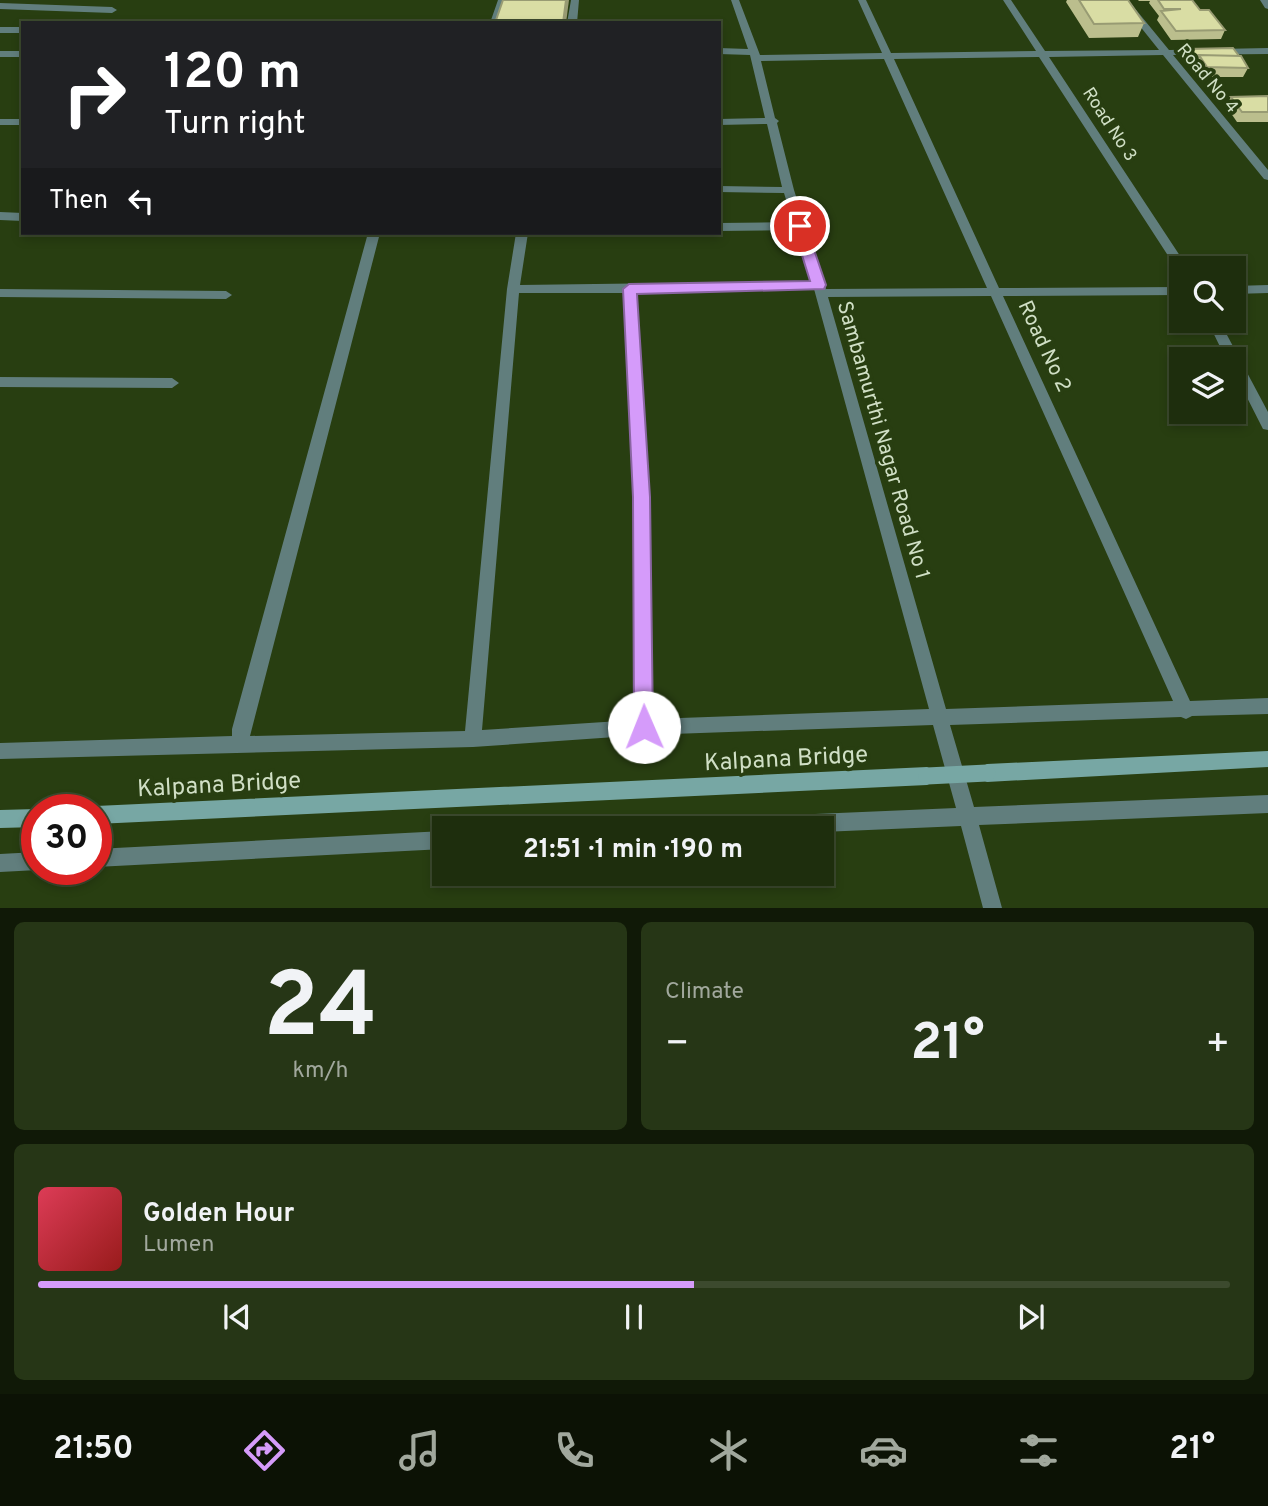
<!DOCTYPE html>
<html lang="en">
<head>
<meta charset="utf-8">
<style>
	body { margin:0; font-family:Overpass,sans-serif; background:#263616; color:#f1f3f6; height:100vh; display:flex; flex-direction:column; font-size:26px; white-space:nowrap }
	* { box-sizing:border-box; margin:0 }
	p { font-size:23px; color:#a1a89d }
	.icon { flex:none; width:38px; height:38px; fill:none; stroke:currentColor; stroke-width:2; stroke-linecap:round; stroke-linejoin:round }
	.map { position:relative; height:908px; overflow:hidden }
	.side { display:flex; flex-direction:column; gap:14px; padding:14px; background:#101907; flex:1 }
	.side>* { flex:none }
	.top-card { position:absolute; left:21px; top:21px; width:700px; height:214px; border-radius:0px; box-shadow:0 4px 10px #0003,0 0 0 2px #3c4a2e; background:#202124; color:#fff; overflow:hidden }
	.tools { position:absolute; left:1169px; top:256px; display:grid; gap:14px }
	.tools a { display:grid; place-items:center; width:77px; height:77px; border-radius:0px; background:#1e2e0d; box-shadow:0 4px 10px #0003,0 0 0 2px #3c4a2e; font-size:35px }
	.speed { position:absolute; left:21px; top:794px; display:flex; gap:14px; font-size:35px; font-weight:700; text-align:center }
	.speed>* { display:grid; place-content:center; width:91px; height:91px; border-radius:50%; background:#1e2e0d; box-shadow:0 4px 10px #0003,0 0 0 2px #3c4a2e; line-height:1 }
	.speed .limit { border:10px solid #d22; background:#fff; color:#111 }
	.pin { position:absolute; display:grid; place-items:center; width:60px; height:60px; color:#fff; margin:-30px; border:4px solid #fff; border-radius:50%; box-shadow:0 2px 7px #0007 }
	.me { position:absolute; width:77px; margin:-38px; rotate:359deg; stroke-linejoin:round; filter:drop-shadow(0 0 5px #0008) }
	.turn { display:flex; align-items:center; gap:24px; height:147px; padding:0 28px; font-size:32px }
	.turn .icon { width:91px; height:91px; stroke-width:2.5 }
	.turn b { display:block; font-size:49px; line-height:60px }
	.then { display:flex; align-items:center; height:66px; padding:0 28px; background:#0003; gap:14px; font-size:26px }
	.big { font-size:52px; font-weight:700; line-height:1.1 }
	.side .widget { flex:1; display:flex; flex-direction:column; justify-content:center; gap:10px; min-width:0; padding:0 24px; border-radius:10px; background:#263616 }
	.side .dial { align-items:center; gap:0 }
	.dial b { font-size:91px; line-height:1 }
	.song { display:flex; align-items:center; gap:21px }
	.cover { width:84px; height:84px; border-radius:10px; background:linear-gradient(135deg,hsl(350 70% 55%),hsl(0 70% 35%)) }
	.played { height:7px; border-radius:4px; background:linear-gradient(90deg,#d59bfa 55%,#3c4a2e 55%) }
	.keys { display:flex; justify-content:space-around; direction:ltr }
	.heat { display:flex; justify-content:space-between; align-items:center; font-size:38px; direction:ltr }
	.side .tiles { flex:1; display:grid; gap:14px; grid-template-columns:1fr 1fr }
	.widget:last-child { grid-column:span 2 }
	.trip { position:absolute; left:432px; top:816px; width:402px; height:70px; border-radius:0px; background:#1e2e0d; box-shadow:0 4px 10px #0003,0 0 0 2px #3c4a2e; font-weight:700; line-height:70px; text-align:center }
	.tab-bar { display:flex; height:112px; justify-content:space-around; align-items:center; background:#0c1205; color:#a1a89d }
	.tab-bar .icon { width:49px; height:49px }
	.tab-bar .active { color:#d59bfa }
	.tab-bar b { font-size:32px; color:#f1f3f6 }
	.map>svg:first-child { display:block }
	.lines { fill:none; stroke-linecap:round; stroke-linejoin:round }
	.minor { fill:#617e7d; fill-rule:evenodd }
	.tertiary { fill:#617e7d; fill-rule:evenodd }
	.secondary { fill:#77a7a4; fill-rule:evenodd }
	.secondary-bridge { stroke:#77a7a4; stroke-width:17 }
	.wall { fill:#bbbe8d }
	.shaded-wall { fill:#989b73 }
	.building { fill:#d9dda4; stroke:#989b73; stroke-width:2 }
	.route { fill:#d59bfa; stroke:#8a65a2; stroke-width:2 }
	.labels { text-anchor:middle; stroke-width:7; stroke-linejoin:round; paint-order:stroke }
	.far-street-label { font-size:18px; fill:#d0dfc5; stroke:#283e11 }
	.street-label { font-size:21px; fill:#d0dfc5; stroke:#283e11 }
	.near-street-label { font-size:24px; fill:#d0dfc5; stroke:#283e11 }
</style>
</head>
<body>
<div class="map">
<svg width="1268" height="908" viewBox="0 0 1268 908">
	<rect width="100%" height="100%" fill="#283e11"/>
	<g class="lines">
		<path class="minor" d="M498 0H506L500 23H490Z
			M571 0H579L577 23H567Z
			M731 0H739L760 55 882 53 858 0H866L891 53 1036 51 1003 0H1011L1045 51 1159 50 1119 0H1128L1169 50 1268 48V54L1173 55 1268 170V180L1264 179 1163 55 1049 57 1188 268H1181V272L1178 271 1039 57 894 59 999 288 1181 287V295L1003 296 1190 701 1268 698V714L1192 716 1186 719 1181 717 950 725 974 807 1268 795V813L979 825 1002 908H983L961 826 822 832V828H688L691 822 697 819 956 808 933 725 644 735 473 747 0 759V743L232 736V729L368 233H380L250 736 465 731 507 289 516 233H528L520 285 811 281 795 230 719 231V223L793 222 784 193 719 192V186L782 187 767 124 719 125V119L765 118 750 55 719 54V48L748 49ZM884 59 987 288 826 289 794 190 777 123 779 121 775 118 761 61ZM814 289 929 709 652 719 649 497 636 293ZM519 293H624L635 497V720L482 730ZM991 296 1173 701 946 709 828 297Z
			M0 3 112 7 117 10 112 13 0 9Z
			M0 27H23V33H0Z
			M0 51H23V57H0Z
			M0 119H23V125H0Z
			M0 212 23 213V221L0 220Z
			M1268 285V293L1234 294V286Z
			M0 289 226 291 232 295 226 299 0 297Z
			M1207 320H1219L1268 412V430L1263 429 1234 372V359H1226Z
			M0 377 172 378 179 383 172 388 0 387Z
			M444 831V849L96 867V849Z
			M37 852 38 870 0 872V854Z"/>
		<path class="tertiary" d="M1260 0H1268V9L1265 8Z"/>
		<path class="secondary" d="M1268 751V767L987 782 981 779 978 773 981 767 987 764Z
			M927 767 933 770 936 776 933 782 927 785 96 824V810H89L96 806Z
			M37 809 40 810H37V827L0 828V810Z"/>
		<path class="secondary-bridge" d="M927 776 987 773"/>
	</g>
	<path class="wall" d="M1067 0H1128L1144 23 1138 37 1089 38 1066 2Z
		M1138 0H1192L1200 10 1225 30 1221 39 1171 40 1157 20 1159 16 1149 3 1150 1H1139Z
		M1188 49 1248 68 1243 77H1202L1195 65 1196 62H1192L1186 54Z
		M1268 96V122H1237L1226 106 1231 97Z"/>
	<path class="shaded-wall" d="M566 0H569L566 23H563Z"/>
	<path class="building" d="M503 0H566L563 23H495Z
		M1079 0H1128L1144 23 1094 24Z
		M1158 0H1192L1200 10H1209L1225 30 1176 31 1161 11 1181 9H1164Z
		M1233 48 1239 56 1199 55V57H1194L1188 49Z
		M1199 55 1241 56 1248 68 1207 67Z
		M1268 96V112H1242L1231 97Z"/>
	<path class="route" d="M800 222 806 226 826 285 824 289 637 294 650 497 653 727 651 733 644 736 637 733 634 727 633 497 623 289 629 284 810 281 793 226Z"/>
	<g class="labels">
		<g class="far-street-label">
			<text transform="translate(1208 78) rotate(50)" y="6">Road No 4</text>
			<text transform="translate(1110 124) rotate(57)" y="6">Road No 3</text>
		</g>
		<g class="street-label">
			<text transform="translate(1045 346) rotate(65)" y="7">Road No 2</text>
			<text transform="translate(884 440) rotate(74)" y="7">Sambamurthi Nagar Road No 1</text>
		</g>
		<g class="near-street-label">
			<text transform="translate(786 758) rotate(-3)" y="8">Kalpana Bridge</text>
			<text transform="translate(219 784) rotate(-3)" y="8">Kalpana Bridge</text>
		</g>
	</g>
</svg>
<div class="tools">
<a><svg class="icon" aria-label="search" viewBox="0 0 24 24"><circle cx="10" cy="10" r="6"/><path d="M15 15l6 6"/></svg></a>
<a><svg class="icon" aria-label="layers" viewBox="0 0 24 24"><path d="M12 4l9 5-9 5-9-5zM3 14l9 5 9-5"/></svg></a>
</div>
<div class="speed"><div class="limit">30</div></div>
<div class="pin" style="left:800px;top:226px;background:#d93025"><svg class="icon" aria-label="arrive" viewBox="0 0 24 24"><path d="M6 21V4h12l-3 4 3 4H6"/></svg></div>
<svg class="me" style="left:644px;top:727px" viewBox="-20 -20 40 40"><circle r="19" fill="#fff"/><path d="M0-13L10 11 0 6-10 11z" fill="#d59bfa"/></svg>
<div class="trip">21:51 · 1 min · 190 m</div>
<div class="top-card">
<div class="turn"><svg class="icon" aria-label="right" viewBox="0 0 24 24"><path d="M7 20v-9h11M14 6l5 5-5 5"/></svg><div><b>120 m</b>Turn right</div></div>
<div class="then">Then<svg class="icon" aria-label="left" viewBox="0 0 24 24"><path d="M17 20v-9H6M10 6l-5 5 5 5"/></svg></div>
</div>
</div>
<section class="side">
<div class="tiles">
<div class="widget dial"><b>24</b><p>km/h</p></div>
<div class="widget"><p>Climate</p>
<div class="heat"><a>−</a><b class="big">21°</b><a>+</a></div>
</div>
<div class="widget">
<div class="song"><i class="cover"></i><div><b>Golden Hour</b><p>Lumen</p></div></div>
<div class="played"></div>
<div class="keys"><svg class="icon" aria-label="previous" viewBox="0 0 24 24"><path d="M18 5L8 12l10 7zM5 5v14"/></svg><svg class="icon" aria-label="pause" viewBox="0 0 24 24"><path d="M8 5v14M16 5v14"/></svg><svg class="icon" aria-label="next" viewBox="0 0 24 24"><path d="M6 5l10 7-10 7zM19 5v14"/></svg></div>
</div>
</div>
</section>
<nav class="tab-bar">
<b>21:50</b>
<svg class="icon active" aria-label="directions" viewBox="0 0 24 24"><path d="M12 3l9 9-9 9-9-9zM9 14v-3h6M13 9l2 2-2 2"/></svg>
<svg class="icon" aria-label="music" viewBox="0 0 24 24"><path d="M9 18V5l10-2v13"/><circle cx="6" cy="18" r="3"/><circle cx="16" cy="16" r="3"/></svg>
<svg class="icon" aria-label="phone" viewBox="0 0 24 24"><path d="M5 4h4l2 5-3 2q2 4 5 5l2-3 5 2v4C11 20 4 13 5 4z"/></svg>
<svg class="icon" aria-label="climate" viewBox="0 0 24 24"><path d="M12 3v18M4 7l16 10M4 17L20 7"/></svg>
<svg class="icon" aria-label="car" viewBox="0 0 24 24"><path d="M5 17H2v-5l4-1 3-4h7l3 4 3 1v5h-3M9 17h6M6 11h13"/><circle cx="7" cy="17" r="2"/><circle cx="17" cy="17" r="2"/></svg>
<svg class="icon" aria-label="filters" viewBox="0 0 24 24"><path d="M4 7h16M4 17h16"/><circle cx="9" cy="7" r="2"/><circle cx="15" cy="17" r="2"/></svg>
<b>21°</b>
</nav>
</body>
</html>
